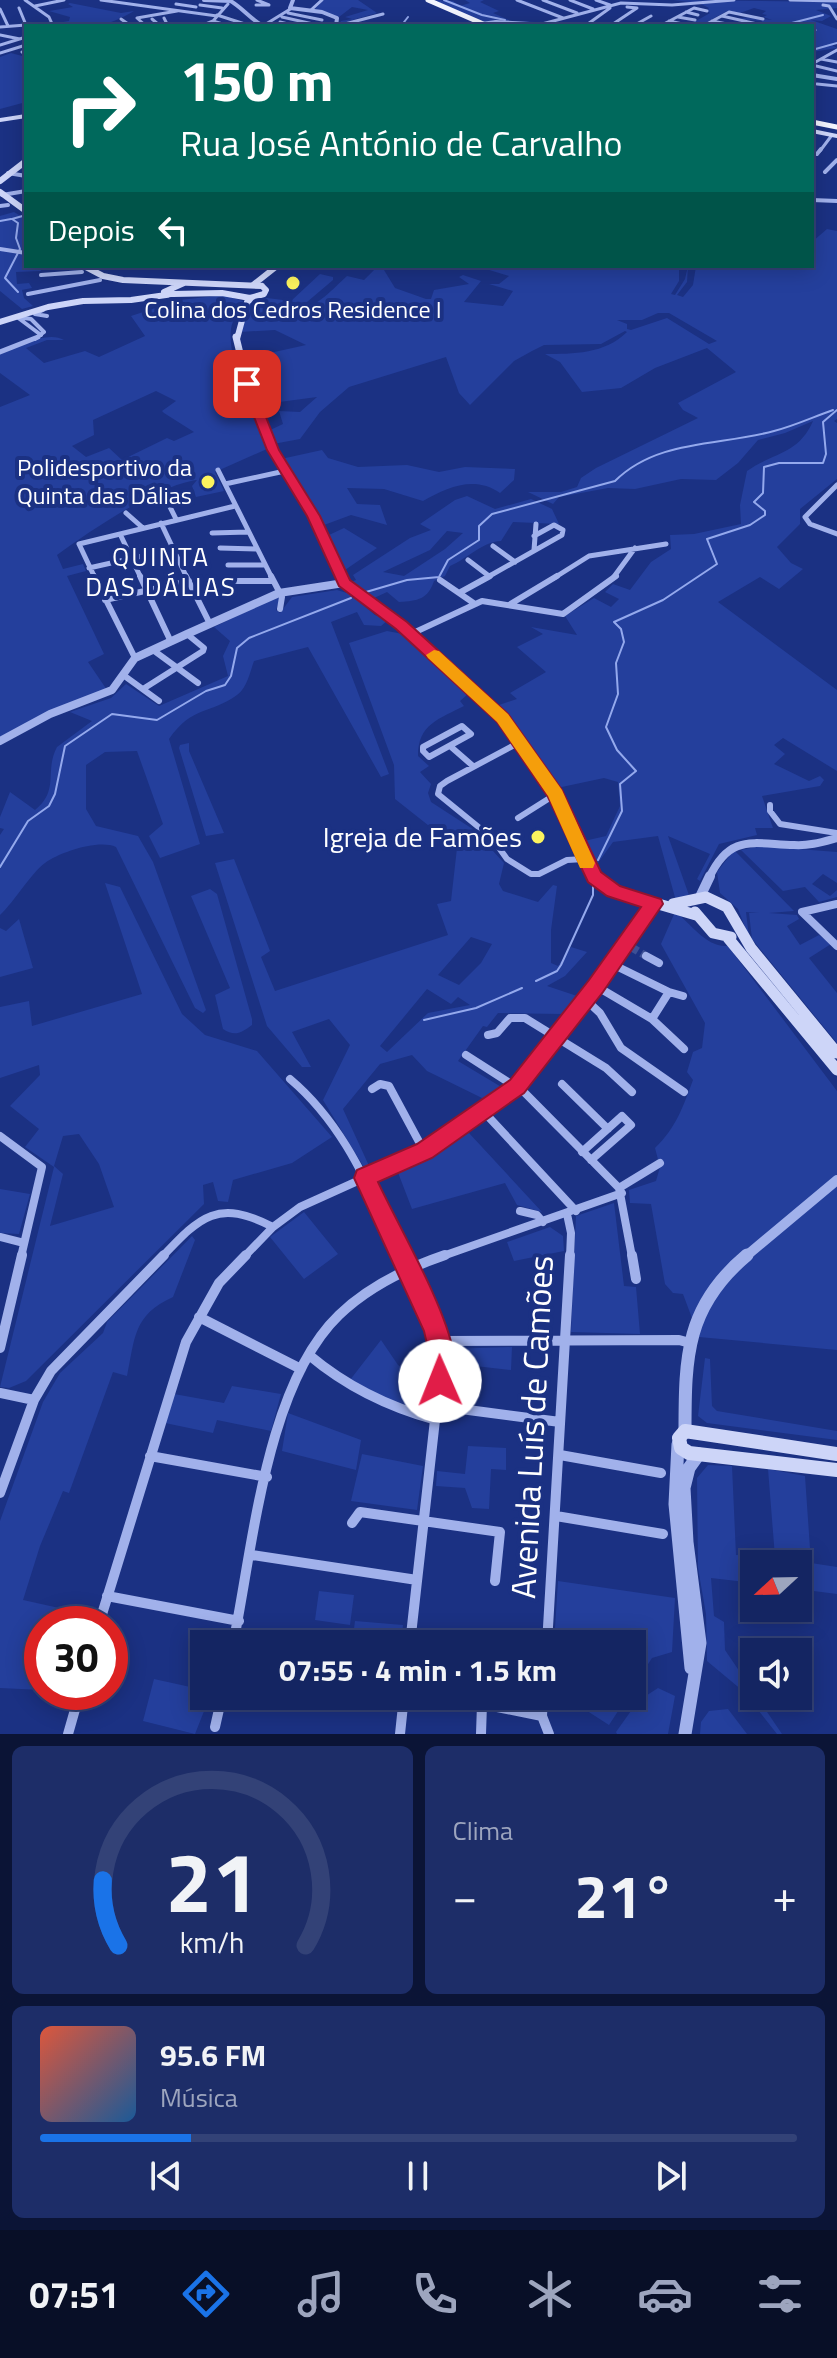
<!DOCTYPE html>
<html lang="pt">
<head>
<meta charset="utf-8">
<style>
	body { margin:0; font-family:"Titillium Web",sans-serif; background:#1d2d68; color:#f1f3f6; height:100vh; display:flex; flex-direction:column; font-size:30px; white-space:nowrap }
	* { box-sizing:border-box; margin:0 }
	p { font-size:26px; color:#9da5be }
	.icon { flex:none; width:44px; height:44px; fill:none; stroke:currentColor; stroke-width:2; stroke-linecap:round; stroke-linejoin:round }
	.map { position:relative; height:1734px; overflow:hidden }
	.sheet { display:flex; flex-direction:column; gap:12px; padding:12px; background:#0b1436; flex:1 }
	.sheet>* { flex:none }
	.top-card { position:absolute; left:24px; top:24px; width:790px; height:244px; border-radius:0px; box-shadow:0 4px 20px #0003,0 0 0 2px #334277; background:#00695c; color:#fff; overflow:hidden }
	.needle { width:52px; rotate:248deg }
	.fabs { position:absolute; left:740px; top:1550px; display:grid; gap:16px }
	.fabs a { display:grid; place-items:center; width:72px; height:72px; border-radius:0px; background:#142562; box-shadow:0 4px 20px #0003,0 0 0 2px #334277; font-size:40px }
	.speed { position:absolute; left:24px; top:1606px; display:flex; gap:16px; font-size:40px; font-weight:700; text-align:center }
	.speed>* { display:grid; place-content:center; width:104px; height:104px; border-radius:50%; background:#142562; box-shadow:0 4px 20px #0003,0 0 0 2px #334277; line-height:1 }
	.speed .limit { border:12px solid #d22; background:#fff; color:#111 }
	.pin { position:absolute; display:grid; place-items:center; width:68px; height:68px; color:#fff; margin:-34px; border-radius:16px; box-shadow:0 4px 12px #0006 }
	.me { position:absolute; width:88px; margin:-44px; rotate:359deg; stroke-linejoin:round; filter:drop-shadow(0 0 6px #0008) }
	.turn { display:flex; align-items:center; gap:28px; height:168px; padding:0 24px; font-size:36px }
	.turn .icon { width:104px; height:104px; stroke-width:2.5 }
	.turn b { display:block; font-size:56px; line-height:68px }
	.then { display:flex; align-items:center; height:76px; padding:0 24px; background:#0003; gap:16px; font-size:30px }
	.big { font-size:60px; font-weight:700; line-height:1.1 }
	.sheet .widget { flex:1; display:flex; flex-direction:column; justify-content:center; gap:12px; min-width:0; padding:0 28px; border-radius:12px; background:#1d2d68 }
	.sheet .dial { align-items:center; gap:0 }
	.dial svg { height:208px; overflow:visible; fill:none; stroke:#334277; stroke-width:7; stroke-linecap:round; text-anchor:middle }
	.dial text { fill:#f1f3f6; stroke:none }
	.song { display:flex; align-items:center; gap:24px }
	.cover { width:96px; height:96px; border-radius:12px; background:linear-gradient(135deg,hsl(10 70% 55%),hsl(210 70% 35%)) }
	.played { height:8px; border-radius:4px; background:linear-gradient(90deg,#1a73e8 20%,#334277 20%) }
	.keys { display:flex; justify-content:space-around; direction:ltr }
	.heat { display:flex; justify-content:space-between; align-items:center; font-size:44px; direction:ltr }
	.sheet .tiles { flex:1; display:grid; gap:12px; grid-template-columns:1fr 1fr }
	.widget:last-child { grid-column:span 2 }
	.trip { position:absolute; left:190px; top:1630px; width:456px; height:80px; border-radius:0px; background:#142562; box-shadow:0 4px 20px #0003,0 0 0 2px #334277; font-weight:700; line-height:80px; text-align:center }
	.tab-bar { display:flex; height:128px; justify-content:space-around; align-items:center; background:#080f27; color:#9da5be }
	.tab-bar .icon { width:56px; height:56px }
	.tab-bar .current { color:#1a73e8 }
	.tab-bar b { font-size:36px; color:#f1f3f6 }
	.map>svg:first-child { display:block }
	.green { fill:#243f9c; fill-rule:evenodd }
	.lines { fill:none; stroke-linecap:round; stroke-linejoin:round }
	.stream { stroke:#94a9ed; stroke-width:2 }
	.minor-tunnel { stroke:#3d5096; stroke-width:8; stroke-dasharray:8 4; stroke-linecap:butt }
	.minor-far5 { stroke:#a1b1eb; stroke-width:3 }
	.minor-far4 { stroke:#a1b1eb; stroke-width:4 }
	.minor-far3 { stroke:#a1b1eb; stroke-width:5 }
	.minor-far2 { stroke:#a1b1eb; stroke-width:6 }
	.minor-far1 { stroke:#a1b1eb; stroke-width:8 }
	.minor { stroke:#a1b1eb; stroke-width:10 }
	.tertiary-far3 { stroke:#a1b1eb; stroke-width:4 }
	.tertiary-far2 { stroke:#a1b1eb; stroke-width:8 }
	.tertiary-far1 { stroke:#a1b1eb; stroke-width:10 }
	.tertiary { stroke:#a1b1eb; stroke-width:13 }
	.secondary-far5 { stroke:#cdd5f8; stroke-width:4 }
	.secondary-far4 { stroke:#cdd5f8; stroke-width:6 }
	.secondary-far3 { stroke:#cdd5f8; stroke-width:7 }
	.secondary-far2 { stroke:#cdd5f8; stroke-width:9 }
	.secondary-far1 { stroke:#cdd5f8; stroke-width:11 }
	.secondary { stroke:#cdd5f8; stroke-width:14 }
	.trunk { stroke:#f2f4fe; stroke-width:5 }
	.tertiary-bridge { stroke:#a1b1eb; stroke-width:4 }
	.route { fill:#e11d48; stroke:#92132f; stroke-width:2 }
	.slow { fill:#f59e0b }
	.poi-dot { fill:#fcf35e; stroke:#1b3183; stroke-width:3 }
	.labels { text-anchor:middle; stroke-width:8; stroke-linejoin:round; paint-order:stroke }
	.far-poi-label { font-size:24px; fill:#fff; stroke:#1b3183 }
	.far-neighbourhood-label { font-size:26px; letter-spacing:2px; fill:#fff; stroke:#1b3183 }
	.poi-label { font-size:28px; fill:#fff; stroke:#1b3183; text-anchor:end }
	.near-street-label { font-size:34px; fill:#fff; stroke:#1b3183 }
</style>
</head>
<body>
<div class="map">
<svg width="837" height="1734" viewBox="0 0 837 1734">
	<rect width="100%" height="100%" fill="#1b3183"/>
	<path class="green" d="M323 0H358L377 13 339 24 341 21 352 19 345 17 368 10 352 7 339 17 315 9Z
		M433 0 453 1 460 6 470 3 465 0H484L480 2 499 11 493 13 511 21 536 22H481Z
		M673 0 837 2V8L816 10 831 16 822 21 811 20 837 29V42L832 45 837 48 812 52V32L817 30 812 26H779L782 24 777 22 770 26 761 24 762 21 736 19 749 17 772 20 763 17 767 15 762 14 766 11 754 8 740 13 727 11 700 26H687L710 13 706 11 709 8 699 3Z
		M70 3 121 13 134 11C115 22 84 36 63 22L69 21 70 17 49 11 73 7 68 4Z
		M11 53 26 57V102L0 109V57Z
		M14 212 26 219V266H40L41 271 16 272 17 284 29 283 32 288 22 290 24 298 33 306 22 309 0 291V216Z
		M827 229 837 231V419L834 421 837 423V479L800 509V524L777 547 791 563 803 569 779 589 760 577 718 602 837 690V771L783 738 774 745 785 754 774 764 809 781 820 776 824 780 820 786 762 796 773 828H755L757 835 719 844 700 881 697 879 710 854 668 836 690 898 676 901 658 836 613 842 598 863 593 861 584 841 606 836 620 806 618 782 604 778 557 788 496 706 517 699 510 693 546 672 517 647 543 634 531 627 577 635 565 616 594 598 611 607 619 599 605 592 613 584 630 590 651 562 671 549 670 535 694 534 741 524 740 505 747 471C774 452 798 455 813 421L785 433 758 440 738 463 716 480 681 479 635 489 608 488 559 497 553 504 528 492H561L577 487 581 478 596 468 698 418 683 410 678 403 736 372 707 348 655 368 621 388 582 392 560 362 545 354C573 354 605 354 627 332L625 331 601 344 544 345 532 351 514 361 470 405 459 393 446 357 349 387 320 412 300 439 273 444 268 431 283 424 279 411 300 412 317 397 257 405 243 359 306 345 275 330 239 332 251 302 267 298 291 301 320 274 333 277V280L307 302 290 307C313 314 331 290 347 276L364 280 376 268 384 270 395 288 426 299H431L434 290 469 284 459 277 463 275 481 281 464 302 503 306 513 291 489 284H499L509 276 476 266H679V281L671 294 675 295 685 279 688 266 687 282 677 295 683 297 693 285 696 266H812V242ZM658 313H669L717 341 709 344 667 318 631 330 627 329V324L617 320H642Z
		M224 295 243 301C241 311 232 319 231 329 227 361 255 419 267 449L215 472 224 491 196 497 192 486 197 480C157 485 90 531 57 555L63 569 83 564 86 571 67 576 104 654 88 662 107 690 0 738V407L30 395 0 373V353C17 347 48 330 64 340H47L26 348 44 363 85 351 99 357 145 336 131 316 180 300ZM156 391 176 401 162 411 164 413 194 432 174 441 167 438 122 460 109 448 86 457 72 446 94 435 93 420Z
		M322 450 328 458 358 467 407 465 439 472 465 467 515 469 514 480 500 493C475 475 447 487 423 501L384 489 347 488 357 504 380 505 387 525 351 515 324 525 281 459Z
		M467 496 495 509 531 499 552 509 559 524 513 522 501 541C482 542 467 559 450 566L445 576 434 581C428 599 418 601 399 602L387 592 372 599 351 582 356 580 353 575 410 538 431 530 420 524 455 500ZM447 531 463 533 445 549 404 576 383 572 430 550Z
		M344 528 377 548 345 570 329 535Z
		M337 590 350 594 375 615 388 620 381 626 364 625 357 612 331 622 389 774 381 777 308 647 254 661C250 672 247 688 237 695 209 715 193 705 169 739L200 844 160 858 149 836 163 824 137 751 105 752 86 765V809L96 826 138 836 153 862 206 1010 203 1013 195 1008 116 847C99 839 60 852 45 863 31 873 15 901 0 915V835L4 829 0 828V817L10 792 35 810C60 790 44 771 57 747L92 721 70 712 111 698 126 684 159 706 228 676 223 656 230 641 214 627 276 597 280 598 276 610 280 613 292 597Z
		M387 631 403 634 468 694 460 701 464 706C439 719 418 724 418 756L429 766 420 772 431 784 428 793 431 802 485 837V851H493L504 863 499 884 503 891 538 902 553 885 557 886 551 930V963L558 966 571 947 587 952 565 976 547 986 577 996 564 1014 498 1013 487 1027 483 1026 458 1061 503 1088 484 1103 482 1098 427 1071 412 1055 380 1064 343 1109 370 1168 365 1169 323 1100 350 1045 329 1019 292 1032 311 1067H302L267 1026 215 863 234 859 270 951 261 957 275 991 448 935 437 904 451 901 457 848 395 799 394 765 349 643ZM471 937 492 944 481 963 459 985 438 975ZM427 989 451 1004 458 997 470 1005 428 1013 387 1052 380 1046Z
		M189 743V751L224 833 206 836 179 748 180 745Z
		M760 846 837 852V883L823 874 812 884 830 896 837 890V897L819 902 805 887 783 891 741 850Z
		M734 850 794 911 769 913 797 915 799 919 787 926 800 945 819 935 831 944 809 958 837 993V1043L752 939 749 913H759L746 912 749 937 738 909 720 893 717 872Z
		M105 883 120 887 182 1014 205 1035 257 1051 332 1137 292 1163 233 1180 228 1202 218 1201 213 1182 203 1185 204 1204 26 1381 9 1388 0 1387 54 1167 25 1147 39 1129 10 1106 40 1075 39 1065 0 1078V1007L29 1001 32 1026 142 994ZM79 1134 99 1164 114 1207 50 1226 63 1174 54 1166 63 1136Z
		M210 889 217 894 252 1019V1025C241 1033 235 1037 223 1029L215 995 230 988 191 896Z
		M675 912C691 923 706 948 728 946L837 1091V1350L699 1337 683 1294 673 1293 665 1284 651 1204 630 1203 629 1190 656 1181 660 1167 655 1148C676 1128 683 1107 693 1080L687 1072 693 1052 702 1048 705 1023 661 944Z
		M19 919 33 968 0 977V928L6 931Z
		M469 1133 542 1212 517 1205 505 1183 412 1209 397 1170Z
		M0 1189 30 1194 19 1234 0 1233Z
		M614 1203 624 1286 636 1287 640 1334 571 1332 576 1216Z
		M304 1212 338 1254 304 1279 270 1237Z
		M550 1227 563 1236 564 1251 514 1261 507 1242Z
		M192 1236 195 1240 173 1297C133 1315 135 1338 127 1376L113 1372 69 1493 63 1491 40 1546 23 1600 95 1616 93 1624H42V1690L0 1688V1521L43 1402 60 1373 103 1333 107 1322Z
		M381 1340 398 1365 431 1387 427 1415 405 1410 350 1380Z
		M512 1347 511 1370 449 1363 448 1349Z
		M705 1358 710 1359 712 1406 717 1411 837 1431V1440L707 1423 698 1416Z
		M232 1386 281 1394 271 1431 217 1420 213 1433 165 1423 174 1394 224 1403Z
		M288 1413 361 1440 356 1470 282 1451Z
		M468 1446 506 1448V1470L491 1469 489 1509 472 1508 465 1488 436 1486 437 1471 465 1474Z
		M362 1454 423 1466 417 1510 351 1501Z
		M708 1465 732 1466 736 1555 775 1557 768 1469 805 1476 811 1563 837 1567V1594L798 1589V1564H754V1583L711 1578 714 1616 724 1622 725 1650 782 1734H777L743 1691 707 1661 706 1614 698 1568 697 1478Z
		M558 1581 675 1598 672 1652 652 1658 632 1689V1644H554Z
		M319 1591 354 1595 350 1625 315 1620Z
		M355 1621 403 1625 401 1644H352Z
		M154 1679 204 1690V1696H210L195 1734 143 1721Z
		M658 1688 675 1696 668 1734H617L616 1732 638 1701Z
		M564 1696H628L609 1725Z
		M728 1709 747 1734H700L701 1722 709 1711Z"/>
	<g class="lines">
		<path class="stream" d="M444 0 482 15 505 20
			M401 26 408 17
			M780 26 823 15
			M812 38 813 49
			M812 50 837 43
			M0 221 11 219
			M18 292 5 278 20 249 16 238 18 223 12 219 26 215
			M366 592 407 580 439 577 448 560 479 540V526L492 514 615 481C657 439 720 446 774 431 794 426 813 417 833 410
			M598 860 622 811 620 784 636 771 617 750 606 727 618 694 616 663 624 642 621 629 614 622 663 600 717 564 707 539 750 525 765 515V511L754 502 763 493 764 467 779 463H823L826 454 823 422 837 410
			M0 867 28 821 49 806 55 794 65 746 112 714 157 720 206 691 225 685 231 676 237 648 249 638 351 598
			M536 981 557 971 561 965 593 895V884
			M424 1020 476 1008 522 988"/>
		<path class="minor-tunnel" d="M631 947 646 956"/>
		<path class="minor-far5" d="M25 0 49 17 53 26
			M101 0 217 16
			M517 0 563 18
			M543 0 577 13
			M570 0 593 9
			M790 0 837 1
			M176 4 196 7
			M200 5 222 8
			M256 5H269L257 0
			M823 5 829 6 837 19
			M35 6 64 0
			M0 9 8 26
			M311 10 322 0
			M686 12 698 15
			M288 13 322 20
			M217 15 248 25
			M722 16 766 26
			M282 17 313 24
			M678 17 695 20
			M121 19 131 26
			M152 19 159 25 167 24 164 18
			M213 21 229 26
			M669 21 687 25
			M712 21 727 24
			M280 22 296 26
			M542 24 621 3 672 5 734 0
			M53 25 68 26
			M146 26 137 18 177 11
			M201 26 213 21 228 4
			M275 26 266 24 292 8
			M337 26 383 14
			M585 26 610 8V5L596 0
			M610 26 637 8 627 7
			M633 26 651 16
			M660 26 694 8 707 11
			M703 26 729 12 763 19
			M0 27 26 25 19 8
			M812 31 815 30
			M0 35 20 39
			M0 45 26 37
			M26 50 22 52 26 51
			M0 53 26 45
			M821 59 837 62
			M812 64 837 50
			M812 65 837 71
			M817 84 837 86
			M820 151 832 135"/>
		<path class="minor-far4" d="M817 154 821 149
			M825 172 837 160
			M8 173 26 176
			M2 195 26 191
			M812 200 837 201
			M0 206 8 205
			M0 249 26 253
			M193 266H235
			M41 275 82 272
			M28 294 100 280
			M43 310 35 314 47 316
			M17 317 41 335
			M18 317 31 319 44 332 35 339"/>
		<path class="minor-far3" d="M0 352 38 337
			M218 470 272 578
			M225 484 285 471
			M837 485 805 517 810 524 837 534
			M163 493 176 519
			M126 513 143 528
			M161 523 187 578
			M212 533 248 532
			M120 534 141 578
			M493 546 515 562
			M220 548 257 549
			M534 550 536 524
			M468 560 489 576
			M228 565H265
			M89 568 173 549
			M95 578 79 544 235 506
			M486 578 562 535 563 530 554 525 534 536
			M554 578 589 556 666 544
			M613 578 635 548"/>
		<path class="minor-far2" d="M94 576 135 658
			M140 576 171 642
			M186 576 210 624
			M271 576 282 597 280 609
			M440 580 459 593
			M237 581H273
			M105 600 189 581
			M475 604 459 593 490 576
			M509 605 557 576
			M411 634 482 601 563 614 616 576
			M153 650 198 683
			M126 677 159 701
			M143 689 203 651 204 648 187 634
			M462 726 471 734 429 757 423 751V747Z
			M520 742 447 781 440 786 438 794 492 838 507 859 531 874H539L567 860 584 859
			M450 746 473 766
			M770 805V811L780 824 837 833
			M518 818 556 794"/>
		<path class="minor-far1" d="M837 904 802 912 837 946
			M646 956 659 963
			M612 964 669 992 652 1019
			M596 986 652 1019 684 1049
			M669 992 683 996
			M586 1000 600 1013 621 1048 684 1092
			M488 1035 497 1033 510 1018H525L606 1068 632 1092
			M466 1055 525 1093 619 1188 632 1257
			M290 1079C346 1126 371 1193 403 1257
			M562 1084 608 1129
			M372 1089 380 1084 389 1086 424 1151
			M484 1112 576 1211
			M0 1136 42 1167 21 1257
			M582 1152 622 1116 631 1125 591 1160
			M619 1188 660 1163
			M520 1211 537 1215 543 1222
			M567 1214 571 1233 570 1257
			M0 1237 24 1243
			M162 1257C200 1217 217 1198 273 1227
			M244 1257 273 1227 300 1207 424 1151 517 1086 596 986 654 904
			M440 1257 622 1193"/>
		<path class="minor" d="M402 1255 435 1327 442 1357 410 1644
			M632 1255 636 1279
			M199 1317 301 1369
			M440 1341 679 1340 690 1343
			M0 1348 22 1255
			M309 1355C347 1387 388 1407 436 1420
			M0 1393 34 1400
			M438 1406 560 1422
			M560 1455 661 1473
			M150 1456 267 1477
			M0 1493 34 1400 51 1371 164 1255
			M556 1516 663 1534
			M352 1523 360 1512 500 1532 495 1581
			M252 1555 417 1580
			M107 1596 239 1621
			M99 1624 186 1342 219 1283 246 1255
			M233 1644C253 1547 266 1385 339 1315 369 1286 407 1268 445 1255
			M547 1644 570 1255
			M443 1696 542 1716
			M543 1696 542 1716 549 1734
			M215 1727 222 1696
			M68 1734 80 1692
			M400 1734 404 1696
			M481 1734 482 1704"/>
		<path class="tertiary-far3" d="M204 0 231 1
			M229 0C243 8 249 18 263 26
			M293 0 290 8 322 12 337 18 336 26
			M496 22 564 26
			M812 75 837 79"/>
		<path class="tertiary-far2" d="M0 741 50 714 112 690 135 658 187 634 279 593 344 583
			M709 878C730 833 753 844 794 845 809 846 822 842 837 838"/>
		<path class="tertiary-far1" d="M700 897 710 876
			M745 1257 837 1180"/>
		<path class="tertiary" d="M685 1431C685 1356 686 1306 747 1255
			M678 1444 675 1504 691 1668
			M685 1734 700 1643 687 1542 684 1488 689 1468 699 1454"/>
		<path class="secondary-far5" d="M0 120 26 116
			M812 131 837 136"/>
		<path class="secondary-far4" d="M0 181 26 161
			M0 192 26 211
			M84 266 103 276 123 280 262 286
			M253 285 277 266
			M164 292 184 283
			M0 322 48 307 83 301 131 300 173 294 222 293 250 298 264 294 266 290 262 286
			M237 339 247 302 253 298"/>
		<path class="secondary-far3" d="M236 337 251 398 273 450 314 516 342 578"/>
		<path class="secondary-far2" d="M341 576 344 583C420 636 513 713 557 795 569 819 578 845 589 869L596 878"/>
		<path class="secondary-far1" d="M595 876 602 885 614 891 696 915
			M673 904 706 897 727 907 751 948 837 1053
			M695 912 713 933 731 937
			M728 938 837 1070"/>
		<path class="secondary" d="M837 1454 685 1431 679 1438 681 1448 689 1453 837 1470"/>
		<path class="trunk" d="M428 0 488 26
			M812 122 837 127"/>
		<path class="tertiary-bridge" d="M467 26 496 22"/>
	</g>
	<path class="route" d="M247 380 253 384 279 450 320 516 350 580 407 622 508 714 562 790 601 872 620 886 661 899 663 904 603 992 524 1093 432 1158 378 1182C401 1231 444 1303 454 1354 456 1365 453 1379 449 1390L440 1394 431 1390 428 1381 430 1357 424 1331 354 1178 357 1170 417 1144 510 1080 589 980 641 907 607 896 588 882 548 797 497 722 396 629 339 586 307 516 267 450 241 384Z"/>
	<path class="slow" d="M434 650 439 651 508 714 562 790 595 863 593 868H580L548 796 497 722 428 658 426 655Z"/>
	<g class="poi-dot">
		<circle cx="293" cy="283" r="8"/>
		<circle cx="208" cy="482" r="8"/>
		<circle cx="538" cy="837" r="8"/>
	</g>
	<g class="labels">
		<g class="far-poi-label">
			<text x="293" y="318">Colina dos Cedros Residence I</text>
			<text x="192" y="476" text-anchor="end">Polidesportivo da<tspan x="192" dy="28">Quinta das Dálias</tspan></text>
		</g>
		<g class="far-neighbourhood-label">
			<text x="161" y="566">QUINTA<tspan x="161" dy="30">DAS DÁLIAS</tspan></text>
		</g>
		<g class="poi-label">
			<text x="522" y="847">Igreja de Famões</text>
		</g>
		<g class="near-street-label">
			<text transform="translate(532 1427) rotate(-87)" y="12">Avenida Luís de Camões</text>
		</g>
	</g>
</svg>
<div class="fabs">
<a><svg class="needle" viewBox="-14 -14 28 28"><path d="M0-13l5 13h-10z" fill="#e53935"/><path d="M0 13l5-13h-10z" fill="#9da5be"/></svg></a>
<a><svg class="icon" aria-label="sound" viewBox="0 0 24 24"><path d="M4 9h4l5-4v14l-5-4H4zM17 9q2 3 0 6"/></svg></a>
</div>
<div class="speed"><div class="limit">30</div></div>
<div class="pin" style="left:247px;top:384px;background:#d93025"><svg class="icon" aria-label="arrive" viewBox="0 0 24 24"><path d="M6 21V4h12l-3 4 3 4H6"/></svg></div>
<svg class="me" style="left:440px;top:1381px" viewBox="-20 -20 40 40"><circle r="19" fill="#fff"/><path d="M0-13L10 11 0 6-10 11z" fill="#e11d48"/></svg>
<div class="trip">07:55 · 4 min · 1.5 km</div>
<div class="top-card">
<div class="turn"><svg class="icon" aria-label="right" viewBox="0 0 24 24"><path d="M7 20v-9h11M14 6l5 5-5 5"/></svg><div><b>150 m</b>Rua José António de Carvalho</div></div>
<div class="then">Depois<svg class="icon" aria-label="left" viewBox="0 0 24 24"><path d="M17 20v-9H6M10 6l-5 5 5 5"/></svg></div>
</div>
</div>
<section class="sheet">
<div class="tiles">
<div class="widget dial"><svg viewBox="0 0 100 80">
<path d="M14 69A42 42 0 1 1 86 69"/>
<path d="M14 69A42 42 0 0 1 8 44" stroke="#1a73e8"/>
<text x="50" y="56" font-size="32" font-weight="700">21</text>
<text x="50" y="72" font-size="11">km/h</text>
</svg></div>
<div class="widget"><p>Clima</p>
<div class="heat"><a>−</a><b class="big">21°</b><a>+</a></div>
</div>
<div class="widget">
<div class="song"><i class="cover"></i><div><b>95.6 FM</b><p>Música</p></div></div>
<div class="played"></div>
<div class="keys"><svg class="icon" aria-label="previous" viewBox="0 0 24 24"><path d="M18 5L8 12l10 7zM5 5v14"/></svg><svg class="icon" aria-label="pause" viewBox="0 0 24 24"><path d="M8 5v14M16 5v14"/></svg><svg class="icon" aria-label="next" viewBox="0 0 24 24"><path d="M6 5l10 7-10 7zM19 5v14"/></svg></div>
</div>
</div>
</section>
<nav class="tab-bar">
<b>07:51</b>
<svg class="icon current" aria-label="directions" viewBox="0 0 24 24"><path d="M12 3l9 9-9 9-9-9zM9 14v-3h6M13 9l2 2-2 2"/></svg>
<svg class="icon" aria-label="music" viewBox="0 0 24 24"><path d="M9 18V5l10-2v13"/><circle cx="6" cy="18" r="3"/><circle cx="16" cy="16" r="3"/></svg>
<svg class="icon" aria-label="phone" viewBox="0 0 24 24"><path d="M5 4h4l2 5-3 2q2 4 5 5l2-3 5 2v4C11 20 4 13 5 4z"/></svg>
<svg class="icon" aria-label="climate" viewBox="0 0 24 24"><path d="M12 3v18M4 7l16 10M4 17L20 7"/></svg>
<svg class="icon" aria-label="car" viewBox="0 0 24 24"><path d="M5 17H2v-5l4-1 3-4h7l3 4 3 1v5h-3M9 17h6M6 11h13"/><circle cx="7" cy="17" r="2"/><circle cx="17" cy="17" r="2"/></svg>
<svg class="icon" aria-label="filters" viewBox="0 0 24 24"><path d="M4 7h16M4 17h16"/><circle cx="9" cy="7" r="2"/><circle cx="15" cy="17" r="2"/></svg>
</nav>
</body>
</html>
